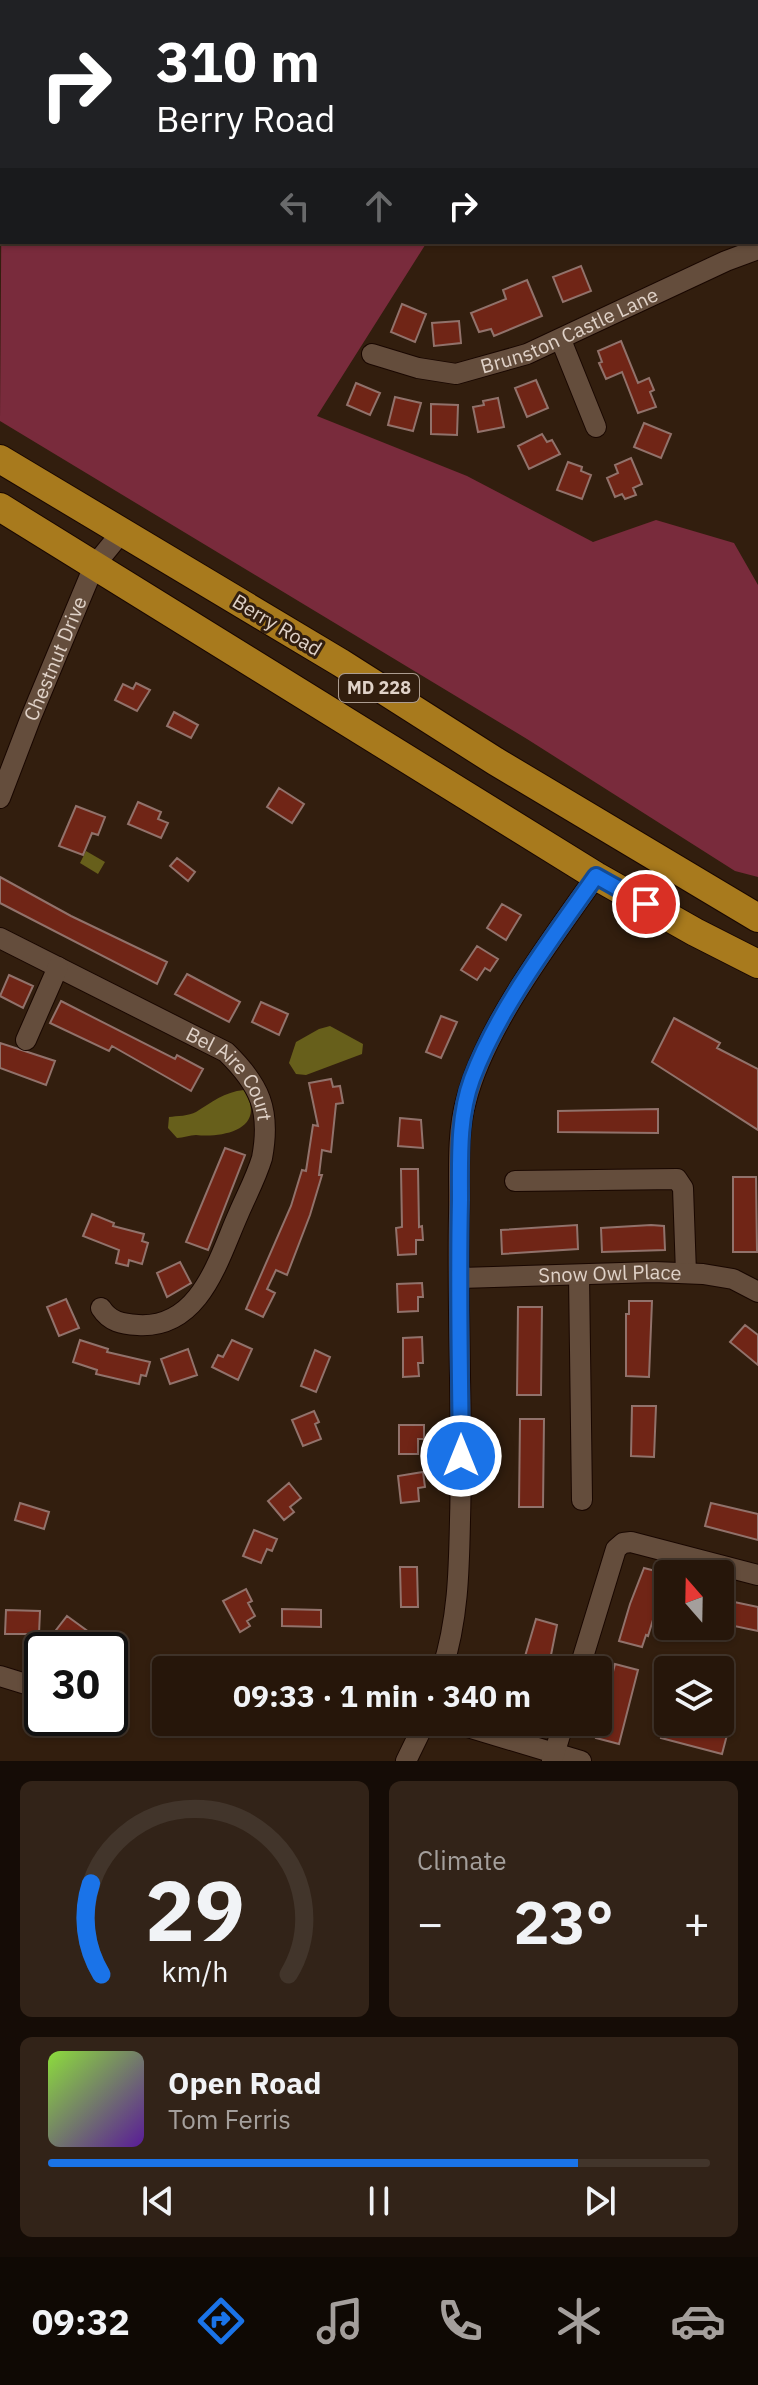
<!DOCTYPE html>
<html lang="en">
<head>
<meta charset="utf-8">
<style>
	body { margin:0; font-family:"IBM Plex Sans",sans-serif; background:#322318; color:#f1f3f6; height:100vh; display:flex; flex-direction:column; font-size:30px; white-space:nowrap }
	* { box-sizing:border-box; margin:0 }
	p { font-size:26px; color:#a49f9c }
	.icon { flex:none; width:44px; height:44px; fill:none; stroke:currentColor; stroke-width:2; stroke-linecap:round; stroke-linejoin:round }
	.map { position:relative; height:1761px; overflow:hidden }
	.drawer { display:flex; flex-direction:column; gap:20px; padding:20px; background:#150c06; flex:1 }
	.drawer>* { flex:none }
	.guide { position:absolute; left:0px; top:0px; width:758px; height:244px; box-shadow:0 2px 6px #0004,0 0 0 2px #42352b; background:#202124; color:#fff; overflow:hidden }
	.needle { width:52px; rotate:340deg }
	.fabs { position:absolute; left:654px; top:1560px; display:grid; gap:16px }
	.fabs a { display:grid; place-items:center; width:80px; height:80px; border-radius:8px; background:#26160a; box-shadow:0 2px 6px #0004,0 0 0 2px #42352b; font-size:40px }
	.speed { position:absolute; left:24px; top:1632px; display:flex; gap:16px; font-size:40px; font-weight:700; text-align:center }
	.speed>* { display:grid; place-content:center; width:104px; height:104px; border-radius:50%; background:#26160a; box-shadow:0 2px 6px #0004,0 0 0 2px #42352b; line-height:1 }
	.speed .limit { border:4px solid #111; border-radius:12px; background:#fff; color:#111 }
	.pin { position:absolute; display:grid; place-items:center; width:68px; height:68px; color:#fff; margin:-34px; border:4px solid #fff; border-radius:50%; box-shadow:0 2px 8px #0007 }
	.me { position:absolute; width:88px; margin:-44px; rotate:0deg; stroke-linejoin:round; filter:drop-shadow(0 0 6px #0008) }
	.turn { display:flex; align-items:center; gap:28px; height:168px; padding:0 24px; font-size:36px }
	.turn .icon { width:104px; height:104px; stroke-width:2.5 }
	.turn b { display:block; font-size:56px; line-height:68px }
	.lanes { display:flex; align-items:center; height:76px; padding:0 24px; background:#0003; justify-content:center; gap:40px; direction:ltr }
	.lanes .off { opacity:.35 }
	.big { font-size:60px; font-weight:700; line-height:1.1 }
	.drawer .widget { flex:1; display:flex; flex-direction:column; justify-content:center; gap:12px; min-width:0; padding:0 28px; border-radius:12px; background:#322318 }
	.drawer .dial { align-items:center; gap:0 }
	.dial svg { height:208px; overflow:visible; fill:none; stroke:#42352b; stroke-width:7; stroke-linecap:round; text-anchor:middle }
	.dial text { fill:#f1f3f6; stroke:none }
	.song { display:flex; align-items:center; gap:24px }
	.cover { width:96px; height:96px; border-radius:12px; background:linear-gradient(135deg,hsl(90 70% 55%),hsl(270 70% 35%)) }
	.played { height:8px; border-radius:4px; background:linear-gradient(90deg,#1a73e8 80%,#42352b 80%) }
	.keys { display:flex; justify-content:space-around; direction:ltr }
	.heat { display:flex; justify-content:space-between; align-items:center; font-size:44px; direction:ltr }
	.drawer .tiles { flex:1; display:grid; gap:20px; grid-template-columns:1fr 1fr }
	.widget:last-child { grid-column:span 2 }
	.trip { position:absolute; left:152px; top:1656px; width:460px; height:80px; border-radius:8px; background:#26160a; box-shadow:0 2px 6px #0004,0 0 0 2px #42352b; font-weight:700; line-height:80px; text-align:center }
	.dock { display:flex; height:128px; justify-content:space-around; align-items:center; background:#0f0904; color:#a49f9c }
	.dock .icon { width:56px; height:56px }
	.dock .current { color:#1a73e8 }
	.dock b { font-size:36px; color:#f1f3f6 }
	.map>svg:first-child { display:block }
	.forest { fill:#792b3c }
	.water { fill:#675f1b }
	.building { fill:#702516; stroke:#91726b; stroke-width:2 }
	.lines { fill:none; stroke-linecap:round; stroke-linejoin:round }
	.minor-casing { stroke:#190700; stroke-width:22 }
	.highway-casing { stroke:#190700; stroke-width:30 }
	.minor { stroke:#644d3c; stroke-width:20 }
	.highway { stroke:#a87a1d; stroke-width:28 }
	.route-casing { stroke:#114b97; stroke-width:20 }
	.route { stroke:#1a73e8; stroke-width:14 }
	.labels { text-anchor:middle; stroke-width:6; stroke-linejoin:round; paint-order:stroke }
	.shield { fill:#321e0e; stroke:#ac9c90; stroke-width:2 }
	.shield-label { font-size:18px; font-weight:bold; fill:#e0d2c8 }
	.street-label { font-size:20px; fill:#e0d2c8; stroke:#321e0e }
</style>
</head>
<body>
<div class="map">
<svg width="758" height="1761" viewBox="0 0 758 1761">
	<rect width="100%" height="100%" fill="#321e0e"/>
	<path class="forest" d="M89 0H631L87 2Z
		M2 130V242H427L317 416 467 476 593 542 656 520 734 543 758 585V877L735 871 527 739 0 421Z"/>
	<path class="water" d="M86 851 105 862 98 874 80 863Z
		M330 1026 363 1044 362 1054 306 1075 296 1074 289 1063 296 1042 319 1029Z
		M244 1090C268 1129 224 1138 196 1135 190 1135 183 1138 177 1138L168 1128 169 1117C177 1116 189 1116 196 1112 212 1102 224 1092 244 1090Z"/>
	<path class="building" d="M581 266 591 291 563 302 553 277Z
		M527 280 542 316 494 336 491 329 479 332 471 313 506 299 503 290Z
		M402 304 426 314 415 342 391 332Z
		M459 321 461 343 434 346 432 323Z
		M621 341 638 383 649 378 654 390 650 392 656 407 638 413 622 372 606 379 599 363 602 362 598 351Z
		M536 380 548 408 527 417 515 388Z
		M356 383 380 393 370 415 347 405Z
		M395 397 421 403 413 431 388 425Z
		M498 398 504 427 478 432 473 407 484 405 483 401Z
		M431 404 458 405 457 435 431 434Z
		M644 423 671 434 661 458 634 447Z
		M542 434 547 442 552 440 560 454 529 469 518 446Z
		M631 458 642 484 633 488 636 495 625 499 622 494 615 497 607 478 618 473 615 465Z
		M568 462 582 467 581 471 591 475 582 499 557 490Z
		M136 683 150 690 137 711 115 700 123 684 133 689Z
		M174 712 198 725 191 738 167 726Z
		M279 788 304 804 292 823 267 807Z
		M138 802 161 812 158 819 168 823 161 838 128 824Z
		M76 806 105 817 98 835 92 833 83 855 59 846Z
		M177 858 195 872 188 881 170 866Z
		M0 877 71 916 167 962 157 984 0 903Z
		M502 904 521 915 506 940 487 928Z
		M477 946 498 959 490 971 485 968 477 980 461 970Z
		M187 974 240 1002 229 1022 175 994Z
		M9 975 33 986 23 1008 0 996Z
		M61 1001 175 1059 177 1055 203 1069 191 1091 112 1046 109 1051 50 1023Z
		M261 1002 288 1014 279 1035 252 1022Z
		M441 1016 457 1022 441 1058 426 1052Z
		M674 1018 720 1043 717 1048 758 1069V1130L652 1062Z
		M0 1043 55 1061 46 1085 0 1068Z
		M331 1079 333 1087 340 1086 343 1103 336 1104 331 1152 322 1150 319 1175H322L310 1215 287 1275 276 1270 267 1289 275 1293 263 1317 246 1309 291 1206 302 1170 306 1171 313 1125 318 1126 309 1083Z
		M658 1109V1133L558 1132V1111Z
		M400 1118 421 1120 423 1148 398 1146Z
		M225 1148 245 1155 208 1250 186 1242Z
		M401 1169H418L419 1227 422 1226 423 1240H416V1254L398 1255 396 1228 402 1227Z
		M733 1177H756L757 1252H733Z
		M92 1214 114 1223 113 1226 144 1234 142 1241 148 1243 142 1264 129 1260 128 1266 116 1263 119 1250 83 1236Z
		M577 1225 578 1249 502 1254 501 1230Z
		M651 1225 664 1226 665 1250 602 1252 601 1228Z
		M180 1262 191 1283 167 1297 157 1273Z
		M422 1283 423 1297H418V1311L398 1312 397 1284Z
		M66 1299 79 1328 59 1336 47 1307Z
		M629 1301H652L649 1377 626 1376V1314H629Z
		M518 1307H542L541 1395H517Z
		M745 1325 758 1335V1365L730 1342Z
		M422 1337 423 1363H418L419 1376 403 1377V1338Z
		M80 1340 108 1349 107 1352 150 1362 146 1376 141 1375 139 1384 96 1374 97 1370 73 1362Z
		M232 1340 252 1349 238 1380 212 1367 218 1355 223 1357Z
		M188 1349 197 1375 170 1384 161 1359Z
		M315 1350 330 1357 316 1392 301 1386Z
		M632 1406H656L654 1457 631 1456Z
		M314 1411 319 1422 315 1424 321 1439 303 1446 292 1420Z
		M520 1419H544L543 1507H519Z
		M399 1425H424V1439H418V1454H399Z
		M423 1472 425 1487 418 1488 419 1501 401 1503 398 1476Z
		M289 1483 301 1498 290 1507 294 1512 284 1520 268 1501Z
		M20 1503 49 1512 44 1529 15 1520Z
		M711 1503 758 1514V1540L705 1526Z
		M254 1530 277 1539 272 1551 267 1549 261 1563 243 1556Z
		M400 1567H417L418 1607H401Z
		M644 1568 667 1574 648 1636 646 1635 642 1647 619 1641 630 1604Z
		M246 1589 252 1601 248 1603 255 1616 247 1621 250 1626 240 1632 223 1601Z
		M720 1599 758 1607V1631L720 1623Z
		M282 1609 321 1610V1627L282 1626Z
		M6 1610 40 1611 39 1634H5Z
		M67 1616 93 1635 81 1650H75L53 1634Z
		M536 1619 557 1625 548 1670H521Z
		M110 1663 122 1692 110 1696Z
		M615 1664 638 1670 619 1744 596 1738Z
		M666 1722H695L728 1731 722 1754 661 1738Z"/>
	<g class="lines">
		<g class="minor-casing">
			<g id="minor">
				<path d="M561 340 596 427"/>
				<path id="s1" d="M372 354 418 368 456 374 527 354 726 261 758 249"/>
				<path id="s2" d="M0 798 31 717 94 566 121 533"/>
				<path id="s3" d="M0 938 226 1052C260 1085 271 1110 262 1158 256 1178 246 1196 238 1215 218 1260 200 1329 138 1325 122 1324 110 1322 101 1308"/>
				<path d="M26 1040 58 967"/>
				<path d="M515 1181 677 1179 683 1188 686 1273"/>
				<path d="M579 1275 582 1500"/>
				<path id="s4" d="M460 1278 654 1272 703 1274 733 1279 758 1292"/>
				<path d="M442 1670C458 1620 459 1572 460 1520 463 1419 457 1317 459 1216 460 1179 456 1137 466 1101 485 1026 552 939 596 876"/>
				<path d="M579 1670 616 1549 623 1543 631 1542 758 1575"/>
				<path d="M0 1676 42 1689"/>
				<path d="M451 1722 581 1761"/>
				<path d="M406 1761 425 1722"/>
				<path d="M552 1761 564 1722"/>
			</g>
		</g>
		<g class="highway-casing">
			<path id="highway" d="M0 459 341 663 495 761 758 918
				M0 507 596 876 695 932 758 964"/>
		</g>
		<use href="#minor" class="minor"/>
		<use href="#highway" class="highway"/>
	</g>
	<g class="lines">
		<g class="route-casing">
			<path id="route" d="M461 1456C460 1371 458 1285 460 1200 460 1159 458 1117 472 1079 498 1009 553 937 596 876L646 904"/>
		</g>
		<use href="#route" class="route"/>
	</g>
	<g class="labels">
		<rect class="shield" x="339" y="674" width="80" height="28" rx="6"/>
		<g class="shield-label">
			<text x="379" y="694">MD 228</text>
		</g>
		<g class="street-label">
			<text dy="7" stroke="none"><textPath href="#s1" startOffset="208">Brunston Castle Lane</textPath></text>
			<text transform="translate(277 625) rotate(31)" y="7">Berry Road</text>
			<text dy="7" stroke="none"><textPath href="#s2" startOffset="150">Chestnut Drive</textPath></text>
			<text dy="7" stroke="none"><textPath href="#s3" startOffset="272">Bel Aire Court</textPath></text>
			<text dy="7" stroke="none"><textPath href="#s4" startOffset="150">Snow Owl Place</textPath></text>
		</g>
	</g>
</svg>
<div class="fabs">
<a><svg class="needle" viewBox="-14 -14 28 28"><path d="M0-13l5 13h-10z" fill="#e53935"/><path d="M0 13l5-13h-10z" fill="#a49f9c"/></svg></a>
<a><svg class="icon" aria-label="layers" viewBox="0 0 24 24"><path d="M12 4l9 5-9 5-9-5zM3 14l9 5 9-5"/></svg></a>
</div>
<div class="speed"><div class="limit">30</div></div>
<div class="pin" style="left:646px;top:904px;background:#d93025"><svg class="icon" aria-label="arrive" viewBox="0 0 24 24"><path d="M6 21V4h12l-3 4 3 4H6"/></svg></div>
<svg class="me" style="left:461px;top:1456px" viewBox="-20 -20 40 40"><circle r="17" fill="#1a73e8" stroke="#fff" stroke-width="3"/><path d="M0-11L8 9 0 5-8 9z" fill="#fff"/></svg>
<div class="trip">09:33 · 1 min · 340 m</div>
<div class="guide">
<div class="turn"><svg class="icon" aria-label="right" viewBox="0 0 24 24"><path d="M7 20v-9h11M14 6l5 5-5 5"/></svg><div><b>310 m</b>Berry Road</div></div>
<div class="lanes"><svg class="icon off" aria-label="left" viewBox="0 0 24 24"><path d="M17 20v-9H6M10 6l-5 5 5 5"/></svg><svg class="icon off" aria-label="ahead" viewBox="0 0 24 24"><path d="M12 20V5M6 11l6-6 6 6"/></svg><svg class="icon" aria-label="right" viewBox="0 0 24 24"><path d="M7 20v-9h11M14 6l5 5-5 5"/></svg></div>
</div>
</div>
<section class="drawer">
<div class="tiles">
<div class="widget dial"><svg viewBox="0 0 100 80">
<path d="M14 69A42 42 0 1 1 86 69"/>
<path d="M14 69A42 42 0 0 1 10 34" stroke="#1a73e8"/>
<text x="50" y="56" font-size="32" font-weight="700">29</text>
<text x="50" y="72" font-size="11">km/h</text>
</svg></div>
<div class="widget"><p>Climate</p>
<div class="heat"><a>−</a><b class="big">23°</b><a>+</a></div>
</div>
<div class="widget">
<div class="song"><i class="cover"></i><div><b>Open Road</b><p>Tom Ferris</p></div></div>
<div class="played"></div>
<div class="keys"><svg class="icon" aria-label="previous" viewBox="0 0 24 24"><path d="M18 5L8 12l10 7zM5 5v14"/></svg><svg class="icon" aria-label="pause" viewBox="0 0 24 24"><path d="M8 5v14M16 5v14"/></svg><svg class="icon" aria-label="next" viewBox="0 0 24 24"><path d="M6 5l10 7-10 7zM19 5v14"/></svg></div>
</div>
</div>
</section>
<nav class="dock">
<b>09:32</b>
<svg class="icon current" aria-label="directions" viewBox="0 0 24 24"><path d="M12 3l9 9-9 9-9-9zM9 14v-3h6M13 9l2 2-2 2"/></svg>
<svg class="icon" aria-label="music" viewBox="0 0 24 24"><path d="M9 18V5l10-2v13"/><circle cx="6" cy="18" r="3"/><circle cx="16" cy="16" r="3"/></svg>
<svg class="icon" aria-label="phone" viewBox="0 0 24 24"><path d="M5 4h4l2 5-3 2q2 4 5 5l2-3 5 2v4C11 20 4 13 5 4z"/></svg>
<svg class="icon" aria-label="climate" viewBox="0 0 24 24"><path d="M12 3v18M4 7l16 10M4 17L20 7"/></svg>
<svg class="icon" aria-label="car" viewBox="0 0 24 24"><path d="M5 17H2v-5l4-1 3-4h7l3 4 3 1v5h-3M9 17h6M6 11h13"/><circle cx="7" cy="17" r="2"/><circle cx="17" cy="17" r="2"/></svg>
</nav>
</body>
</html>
